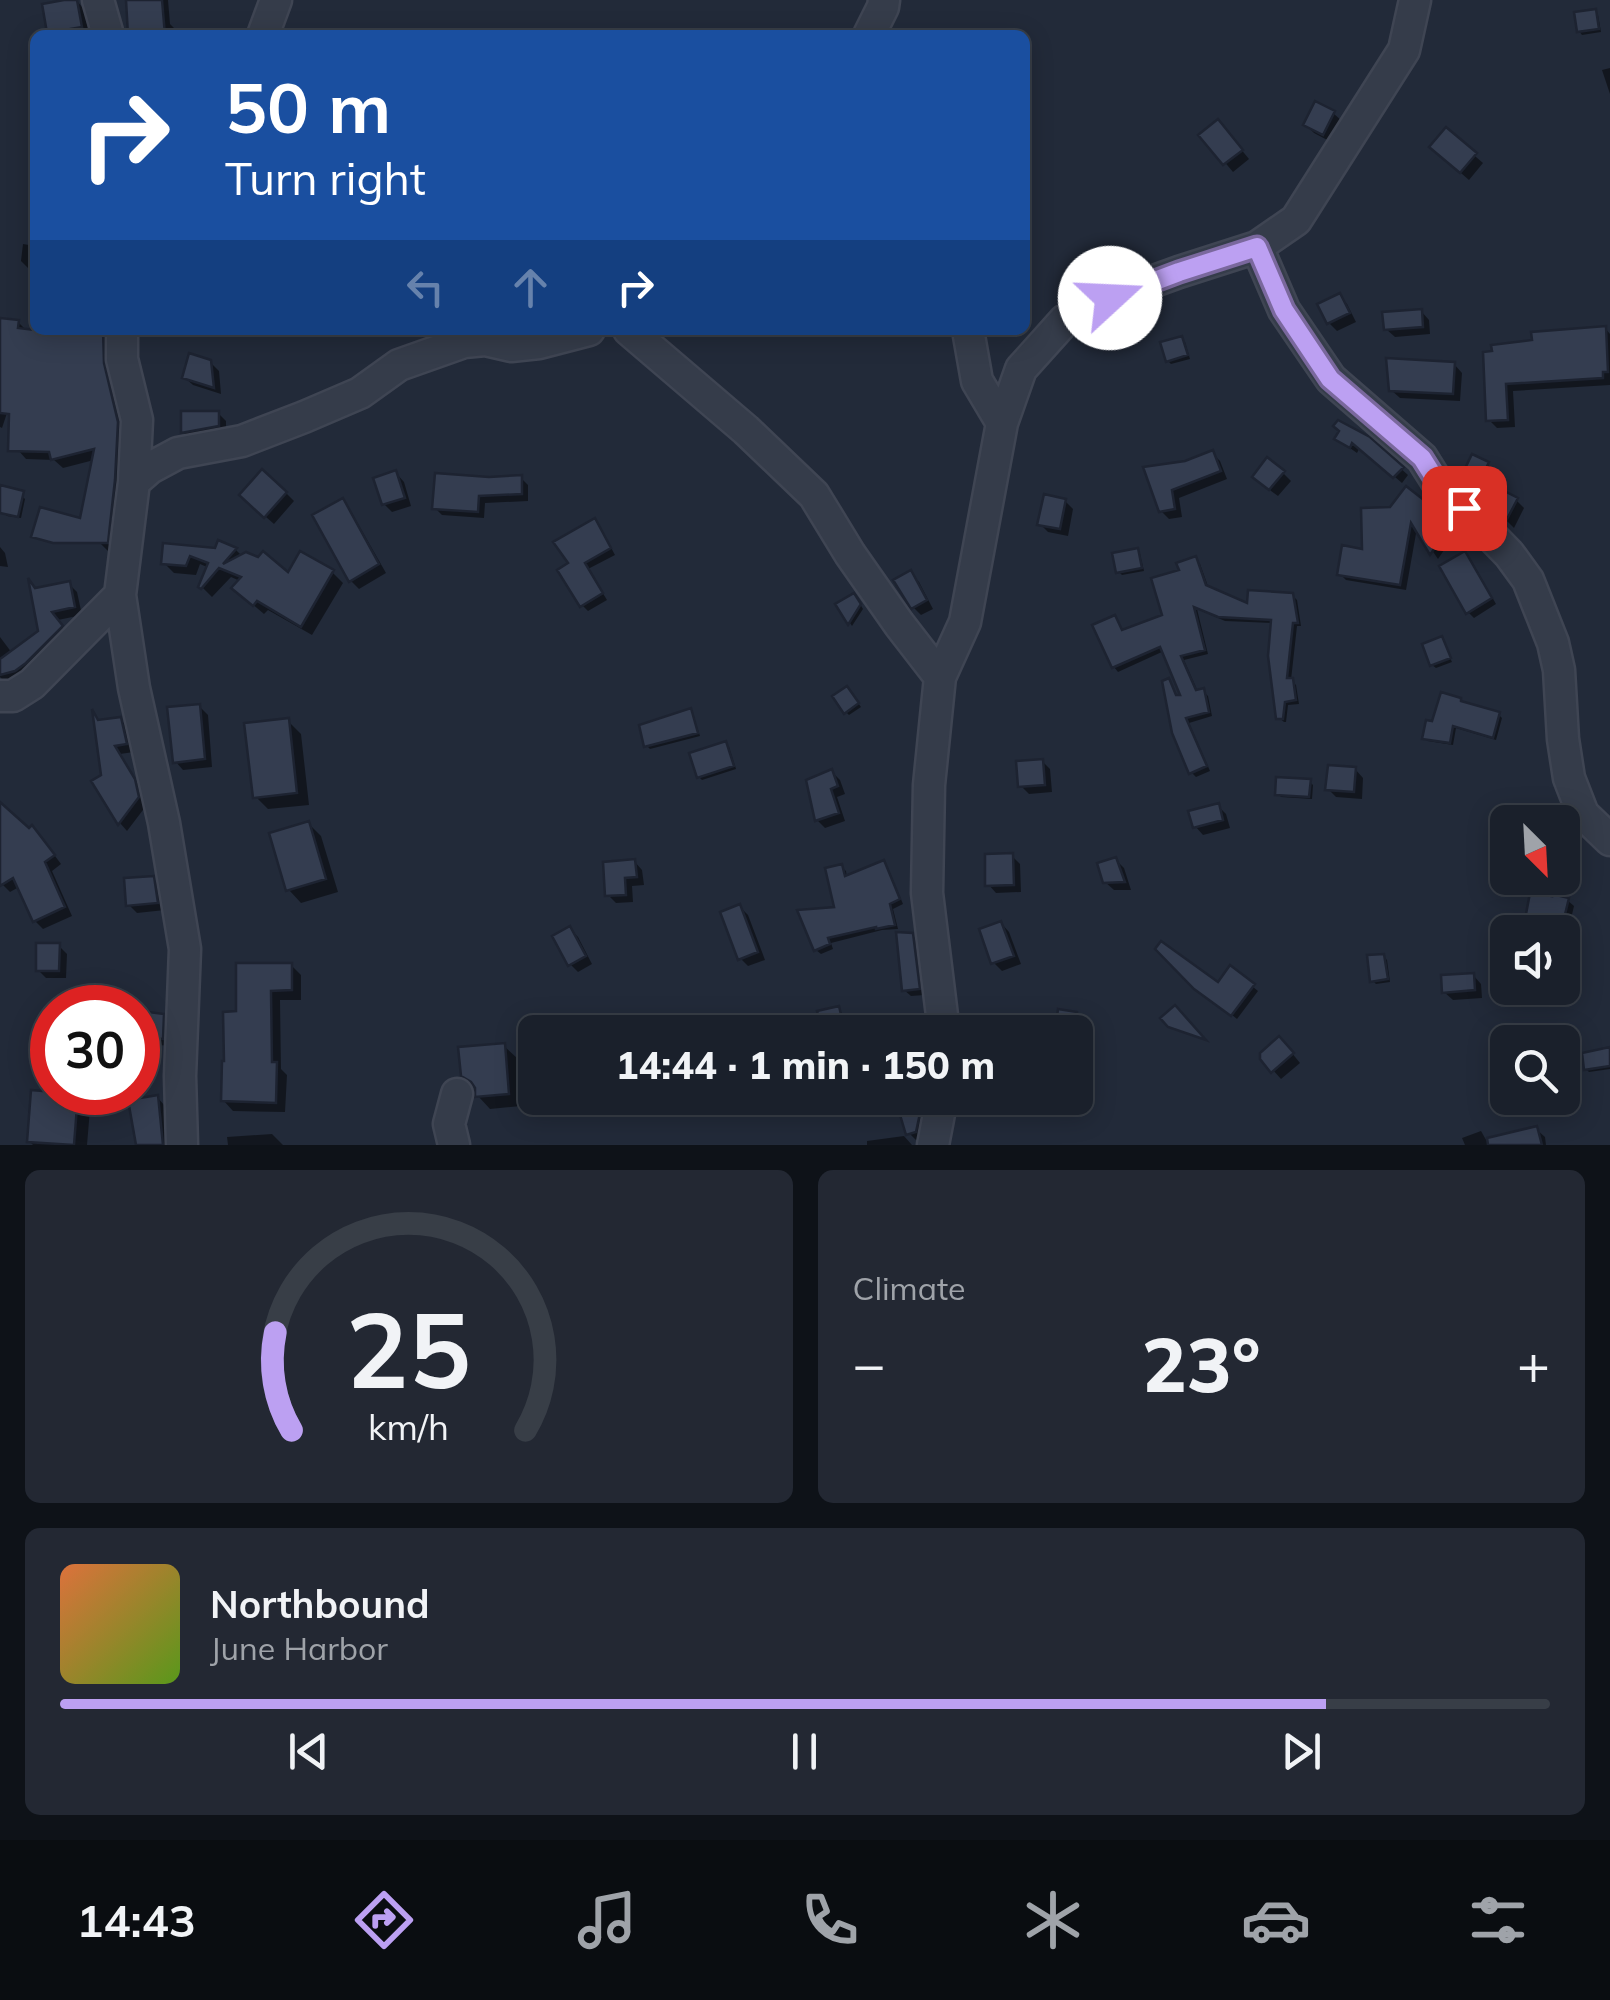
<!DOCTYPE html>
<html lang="en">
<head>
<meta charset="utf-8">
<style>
	body { margin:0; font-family:Mulish,sans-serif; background:#232833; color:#f1f3f6; height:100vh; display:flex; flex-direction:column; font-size:38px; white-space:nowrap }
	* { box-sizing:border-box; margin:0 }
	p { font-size:32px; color:#9fa3a9 }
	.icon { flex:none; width:55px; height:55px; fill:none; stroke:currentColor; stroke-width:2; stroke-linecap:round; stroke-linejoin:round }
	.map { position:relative; height:1145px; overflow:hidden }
	.side { display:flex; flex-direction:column; gap:25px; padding:25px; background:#0e1218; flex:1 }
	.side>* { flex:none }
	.banner { position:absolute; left:30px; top:30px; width:1000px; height:305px; border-radius:15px; box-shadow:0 5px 25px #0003,0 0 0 2px #383e47; background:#1a4fa0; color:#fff; overflow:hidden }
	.needle { width:65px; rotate:156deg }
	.buttons { position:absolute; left:1490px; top:805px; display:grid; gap:20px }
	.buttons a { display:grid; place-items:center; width:90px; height:90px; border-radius:15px; background:#1a202b; box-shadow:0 5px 25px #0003,0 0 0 2px #383e47; font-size:50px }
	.speed { position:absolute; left:30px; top:985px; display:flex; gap:20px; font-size:50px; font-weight:700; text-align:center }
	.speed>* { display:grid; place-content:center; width:130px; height:130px; border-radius:50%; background:#1a202b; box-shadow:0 5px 25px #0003,0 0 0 2px #383e47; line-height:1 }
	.speed .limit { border:15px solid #d22; background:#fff; color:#111 }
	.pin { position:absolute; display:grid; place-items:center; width:85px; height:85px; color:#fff; margin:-42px; border-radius:20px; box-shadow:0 5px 15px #0006 }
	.me { position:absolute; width:110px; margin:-55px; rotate:70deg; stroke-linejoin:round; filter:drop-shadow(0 0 8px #0008) }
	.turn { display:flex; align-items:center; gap:35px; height:210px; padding:0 30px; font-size:45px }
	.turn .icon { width:130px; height:130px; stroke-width:2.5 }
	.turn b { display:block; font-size:70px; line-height:85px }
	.lanes { display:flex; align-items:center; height:95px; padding:0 30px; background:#0003; justify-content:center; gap:50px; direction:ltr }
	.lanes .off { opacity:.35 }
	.big { font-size:75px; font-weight:800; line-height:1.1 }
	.side .widget { flex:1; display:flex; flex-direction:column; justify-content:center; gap:15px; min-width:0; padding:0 35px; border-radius:15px; background:#232833 }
	.side .dial { align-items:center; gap:0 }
	.dial svg { height:260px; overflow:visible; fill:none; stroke:#383e47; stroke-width:7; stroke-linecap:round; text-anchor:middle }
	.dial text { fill:#f1f3f6; stroke:none }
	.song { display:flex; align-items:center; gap:30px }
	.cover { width:120px; height:120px; border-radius:15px; background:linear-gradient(135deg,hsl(20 70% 55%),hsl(90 70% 35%)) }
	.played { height:10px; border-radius:5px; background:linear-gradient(90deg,#bca0f2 85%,#383e47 85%) }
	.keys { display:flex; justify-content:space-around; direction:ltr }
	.heat { display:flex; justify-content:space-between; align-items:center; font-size:55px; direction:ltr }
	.side .tiles { flex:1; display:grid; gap:25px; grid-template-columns:1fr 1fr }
	.widget:last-child { grid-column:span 2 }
	.trip { position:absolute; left:518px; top:1015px; width:575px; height:100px; border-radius:15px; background:#1a202b; box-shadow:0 5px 25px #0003,0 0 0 2px #383e47; font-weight:800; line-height:100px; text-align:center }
	.dock { display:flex; height:160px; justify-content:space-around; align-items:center; background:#0a0d11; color:#9fa3a9 }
	.dock .icon { width:70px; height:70px }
	.dock .active { color:#bca0f2 }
	.dock b { font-size:45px; color:#f1f3f6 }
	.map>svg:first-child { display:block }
	.shadow { fill:#0007 }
	.building { fill:#343d50; stroke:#1d2331; stroke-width:2.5 }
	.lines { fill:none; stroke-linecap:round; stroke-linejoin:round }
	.minor-casing { stroke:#3f4553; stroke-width:35 }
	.minor { stroke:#353c4a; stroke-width:30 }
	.route-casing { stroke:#7a689d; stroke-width:25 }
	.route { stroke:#bca0f2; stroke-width:18 }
</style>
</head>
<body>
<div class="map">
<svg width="1610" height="1145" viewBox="0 0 1610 1145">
	<rect width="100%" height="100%" fill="#222a39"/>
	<path class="shadow" d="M76 0 84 9 89 34 53 35 50 32Z
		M128 0H168L170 24 175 29 176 35H131Z
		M1595 12 1598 15 1601 32 1582 35 1579 31Z
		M1610 68V94L1602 70Z
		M1333 113 1342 121 1331 142 1314 133 1306 125Z
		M1226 131 1249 159 1233 172 1202 135Z
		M1446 131 1483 163 1469 180 1440 155Z
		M23 244 35 246V269H29L21 261Z
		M1113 259 1122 267 1128 281 1109 289 1100 280Z
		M1339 296 1347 304 1356 322 1337 331 1329 323Z
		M1421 311 1429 320 1430 334 1395 337 1386 329Z
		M0 320 18 322 26 330H116L126 433 116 551H108L99 542 94 460 63 468 54 460 26 459 18 450 20 374 2 428 0 427Z
		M1605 328 1610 334V385L1513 391 1515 427 1497 428 1489 420 1485 354Z
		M1182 339 1185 342 1190 359 1171 364 1168 361Z
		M210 362 219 371 221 394 193 385 184 377Z
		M1454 364 1462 373 1460 401 1400 398 1391 390Z
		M218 413 226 421V434L191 440 183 432Z
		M1337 439H1368L1408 475 1402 483 1360 447 1357 453Z
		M1212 453 1220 461 1227 479 1179 498 1182 517 1169 519 1161 511 1186 463Z
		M1487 464 1495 472 1489 486 1516 500 1524 508 1514 528 1488 502 1471 489Z
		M396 473 404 482 411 506 392 512 384 504Z
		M1283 473 1291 481 1278 496 1263 485Z
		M521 478 528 485V501L485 503 484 518 442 515 435 508Z
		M286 493 294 501 274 524 250 503Z
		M22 496 25 499 21 518 7 516 3 512Z
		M342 501 350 510 386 573 359 589 351 581 315 516Z
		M1065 501 1073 509 1068 536 1048 532 1040 524Z
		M1363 510 1450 524 1457 531 1438 559 1417 528 1406 590 1346 580 1340 574 1365 551Z
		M594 521 600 527 615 555 588 569 607 600 588 611 582 605 571 564Z
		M220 543 236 550 242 556 289 575 332 572 343 583 312 635 268 610 264 614 245 598 240 581 231 577 212 597 201 586 209 568 200 564 196 575 174 573 164 563 166 546 217 550Z
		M0 547 5 553 8 567 0 566Z
		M1137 551 1140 554 1144 571 1122 575 1119 572Z
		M1465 554 1471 560 1496 604 1474 618 1468 612Z
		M1196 559 1200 564 1209 589 1250 606 1292 595 1297 600 1301 626H1297L1291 680 1296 685 1299 704 1288 705 1286 722H1284L1279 718 1273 623 1225 621 1197 609 1208 654 1184 660 1198 692 1203 691 1208 696 1212 716 1189 723 1210 771 1196 777 1191 772 1168 681 1178 697 1184 696 1164 651 1118 672 1114 667V618L1123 632 1165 616 1182 572Z
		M911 574 919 582 933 609 921 615 913 607Z
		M69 584 77 592 82 615 58 620 69 636 25 678 6 683 0 677V637L12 653 41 632 36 590Z
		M857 599 863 609 852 626 838 605Z
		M1441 639 1452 662 1436 668 1432 665Z
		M850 692 861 707 849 715 846 712Z
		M1464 705 1499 715 1502 718 1496 740 1456 728 1453 745 1428 741 1425 738Z
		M200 707 208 715 212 767 183 770 175 761Z
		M690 711 693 715 700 736 650 749 646 745Z
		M95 716 100 722 120 719 129 728 134 752 120 754 142 789 146 806 127 831 120 823 95 782 104 776Z
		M288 721 301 734 309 805 268 809 255 796Z
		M725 744 729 747 736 769 702 780 699 777Z
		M1042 761 1050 769 1052 792 1029 794 1021 786Z
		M1355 769 1363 778 1362 799 1336 797 1328 789Z
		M832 772 840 780 845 794 837 797 845 821 825 828 817 820Z
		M1310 782 1313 785 1312 799 1281 797 1278 794Z
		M0 805 29 831 40 836 61 864 52 871 72 916 43 929 35 921 19 887 10 892 2 884Z
		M1218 806 1226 814 1230 828 1203 835 1195 826Z
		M308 823 321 836 338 892 301 903 289 890Z
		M1012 856 1020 864 1021 892 996 893 988 884Z
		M1115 859 1124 868 1131 890H1114L1105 882Z
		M634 861 642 870 644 885 632 886 633 902 616 903 608 895Z
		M884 863 888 868 903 904 893 909 898 929 882 930 831 943 833 949 821 954 816 950 837 909 841 867 846 871 847 878Z
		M153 878 161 887 165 910 137 913 129 905Z
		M1567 900 1574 906 1567 936 1562 935V932H1553L1547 927 1548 921 1536 920 1529 913Z
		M740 907 748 915 765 960 748 966 740 958Z
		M1001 923 1009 932 1021 964 1002 971 994 963 982 931Z
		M570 929 578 937 592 964 578 972 570 964Z
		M912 935 919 942 925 995 911 996 904 990Z
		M59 946 67 954 66 978H46L38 970Z
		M1383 956 1387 960 1390 982 1376 984 1373 981Z
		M291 965 301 975V1000H280L281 1069 287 1075 285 1112 233 1111 223 1100 239 1014Z
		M1231 969 1258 991 1237 1019 1204 992 1218 985Z
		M1473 975 1481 984 1482 998 1453 1000 1444 992Z
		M838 1009 846 1017 850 1031 829 1032 824 1027Z
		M1060 1012 1077 1015 1086 1023 1081 1050 1075 1049V1032H1057Z
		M163 1016 171 1025 170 1046 148 1044 140 1036Z
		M893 1022 900 1030 901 1032H886V1024Z
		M504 1046 517 1058 521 1106 490 1109 478 1096 477 1089 463 1075Z
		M1287 1047 1300 1063 1281 1079 1262 1058Z
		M52 1052V1071L45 1056Z
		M1610 1052V1069L1589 1072 1586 1069Z
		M77 1096 90 1109 87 1145H33L29 1141Z
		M157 1097 165 1106 170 1145H139Z
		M889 1098H916L918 1109 921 1108 927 1114 923 1138 916 1140 909 1133 899 1103 895 1104Z
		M1536 1129 1545 1137 1546 1145H1514Z
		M1481 1131 1489 1145H1465L1462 1138Z
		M272 1134 283 1145H228L227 1137Z
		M904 1136 912 1145H867V1141Z"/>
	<path class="building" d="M64 0H77L82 27 47 33 42 4Z
		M126 0H162L165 35H128Z
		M1596 9 1599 29 1577 32 1574 12Z
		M1315 101 1335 111 1323 135 1303 125Z
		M1218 119 1243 150 1223 165 1198 135Z
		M1446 127 1477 153 1460 173 1429 147Z
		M1114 256 1122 273 1098 282 1091 267Z
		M1340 293 1350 313 1327 324 1317 304Z
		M1422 309 1423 327 1384 330 1382 312Z
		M0 318 19 320 18 328 35 330H103L104 363 118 422 115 480 108 543H53L31 537 40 507 80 518 94 449 51 460 49 452 8 451 9 414 0 413Z
		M1606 326 1608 372H1603V378L1506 384 1508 420 1486 421 1483 352 1492 351 1491 345 1532 340 1531 332Z
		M1182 336 1188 355 1166 362 1160 342Z
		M189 353 211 360 214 388 182 378Z
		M1386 358 1455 362 1453 394 1389 391Z
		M181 411H219V426L181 433Z
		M1338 420 1370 437 1404 467 1393 478 1352 443 1350 448 1334 439 1339 431 1333 426Z
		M1213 450 1221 471 1172 490 1175 509 1159 512 1143 467 1185 461Z
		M1472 454 1489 462 1481 479 1518 498 1505 523 1477 495 1459 481Z
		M1267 457 1285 471 1269 490 1252 477Z
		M262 469 287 492 264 518 239 495Z
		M396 470 405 498 382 505 373 478Z
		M435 473 489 477 522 475V494L479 496 478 512 432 509Z
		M0 485 24 491 18 517 0 513Z
		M1406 486 1452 522 1430 555 1411 523 1400 585 1337 575 1342 545 1362 549 1361 508 1390 507Z
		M1044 494 1066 499 1060 529 1037 525Z
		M343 498 379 564 349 582 312 515Z
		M595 518 611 548 585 563 603 593 580 607 557 570 568 563 553 542Z
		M218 540 237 548 223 564 246 552 258 557 263 551 288 572 300 551 334 570 301 627 257 601 253 606 231 588 241 577 219 568 201 589 198 587 208 563 190 556 186 566 161 564 163 543 215 548Z
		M1138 548 1142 568 1116 573 1112 553Z
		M1465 551 1492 598 1466 614 1439 566Z
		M1196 556 1206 585 1247 603 1248 590 1293 593 1298 623H1293L1287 678H1293L1296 700 1285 702 1283 719H1276L1268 656 1271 620 1218 617 1194 607 1205 650 1181 656 1196 690 1204 688 1209 712 1186 718 1207 766 1189 774 1172 733 1162 681 1169 678 1176 695H1180L1160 647 1112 668 1092 625 1115 615 1122 630 1162 615 1151 578 1179 570 1176 563Z
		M911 570 927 600 911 609 893 580Z
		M28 578 35 588 70 581 75 607 52 612 63 626 26 663 15 671 0 675V659L38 631Z
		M854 593 861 604 848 625 835 604Z
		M1442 636 1451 658 1430 666 1422 644Z
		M847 686 859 703 844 714 832 696Z
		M1441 692 1461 698V701L1500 712 1493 738 1453 726 1450 743 1422 739 1426 720 1432 721Z
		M200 704 205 759 173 763 167 707Z
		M691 708 698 733 644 747 639 725Z
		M92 709 98 720 121 717 127 744 115 746 135 779 139 797 118 825 91 781 101 775Z
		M289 718 297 793 253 798 244 723Z
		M726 741 734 766 697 778 689 753Z
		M1043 759 1045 785 1018 787 1016 761Z
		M1328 765 1356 767 1354 792 1325 790Z
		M832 769 838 786 831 789 839 813 815 821 806 780Z
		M1276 777 1311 779 1309 797 1275 795Z
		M0 802 29 828 32 825 55 855 45 862 65 907 33 922 13 878 0 886Z
		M1219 803 1223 820 1193 828 1188 811Z
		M309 821 326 879 286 891 269 833Z
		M1013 853 1014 885 985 886V854Z
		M1116 857 1125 882 1103 883 1097 863Z
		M635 859 637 877 625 878 626 895 605 896 603 862Z
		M884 860 900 899 890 904 895 925 876 929V927L828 938 830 944 814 951 797 910 834 907 825 868 842 864 845 876Z
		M154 876 158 903 126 906 124 878Z
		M1530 893 1552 896V894L1569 898 1561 931 1544 927 1547 917 1526 914Z
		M740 904 758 952 738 960 720 912Z
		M1001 921 1014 956 991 964 979 929Z
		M570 926 586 956 568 966 552 936Z
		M896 932 913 933 920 989 902 991Z
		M1161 941 1218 982 1230 965 1255 984 1231 1016 1194 989 1155 949Z
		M36 943H60L59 971H36Z
		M1384 954 1388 979 1370 982 1367 955Z
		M236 963H292V990L271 991 272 1062H277L276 1103 221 1101 222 1061H224L223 1012 236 1011Z
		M1474 973 1475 990 1442 993 1441 975Z
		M1175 1005 1206 1040 1168 1027 1160 1018Z
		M839 1006 843 1023 822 1028 817 1011Z
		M1058 1009 1077 1012 1075 1032H1055Z
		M141 1011 164 1014 163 1039 138 1037Z
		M1279 1036 1294 1053 1271 1073 1260 1059V1053Z
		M505 1043 509 1094 475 1097V1088L471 1082 461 1076 458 1047Z
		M1610 1047V1066L1584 1070 1582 1053Z
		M31 1090 78 1094 74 1145 27 1142Z
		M158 1095 163 1145H136L128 1100Z
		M895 1098H920L922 1104 916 1132 906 1135Z
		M1537 1126 1542 1145H1488L1487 1138Z"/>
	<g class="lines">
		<g class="minor-casing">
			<path id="minor" d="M98 0 108 35
				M263 35 276 0
				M869 35 883 7 884 0
				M1257 247 1284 310 1331 379 1422 458 1444 493 1464 508 1509 554 1528 580 1553 643 1559 670 1563 739 1569 778 1583 814 1610 840
				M122 330V359L137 420 134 482 120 595 134 688 164 823 185 949 180 1076 182 1145
				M629 330 746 430 814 495 850 554 899 624 940 677
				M968 330 977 381 1002 423
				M134 482 150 468 178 453 242 441 304 417 360 393 399 365 464 342 485 340 511 346 539 343 589 330
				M0 696H13L32 684 120 595
				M944 1032 927 893 929 785 940 677 965 622 1002 423 1021 369 1065 320 1110 297 1179 272 1257 247 1296 220 1404 50 1415 0
				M454 1145 449 1124 457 1094
				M933 1145 942 1098"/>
		</g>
		<use href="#minor" class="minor"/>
	</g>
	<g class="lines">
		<g class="route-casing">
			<path id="route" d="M1110 298 1179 272 1257 247 1284 310 1330 379 1422 458 1444 493 1464 508"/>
		</g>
		<use href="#route" class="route"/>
	</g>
</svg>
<div class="buttons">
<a><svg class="needle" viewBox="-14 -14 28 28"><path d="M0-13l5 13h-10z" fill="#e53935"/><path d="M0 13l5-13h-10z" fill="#9fa3a9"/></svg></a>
<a><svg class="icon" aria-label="sound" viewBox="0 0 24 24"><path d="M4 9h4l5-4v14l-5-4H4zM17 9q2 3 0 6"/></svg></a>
<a><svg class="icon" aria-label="search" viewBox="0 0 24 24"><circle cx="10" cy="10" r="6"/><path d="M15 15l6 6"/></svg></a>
</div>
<div class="speed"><div class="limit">30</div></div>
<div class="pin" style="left:1464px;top:508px;background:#d93025"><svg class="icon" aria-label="arrive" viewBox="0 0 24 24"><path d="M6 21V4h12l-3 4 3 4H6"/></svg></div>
<svg class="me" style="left:1110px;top:298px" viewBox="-20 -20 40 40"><circle r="19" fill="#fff"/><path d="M0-13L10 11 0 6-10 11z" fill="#bca0f2"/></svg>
<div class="trip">14:44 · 1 min · 150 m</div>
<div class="banner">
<div class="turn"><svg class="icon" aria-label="right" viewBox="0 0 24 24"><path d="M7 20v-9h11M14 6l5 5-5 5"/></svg><div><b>50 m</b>Turn right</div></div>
<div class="lanes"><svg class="icon off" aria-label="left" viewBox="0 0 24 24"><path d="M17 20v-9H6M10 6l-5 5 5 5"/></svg><svg class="icon off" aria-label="ahead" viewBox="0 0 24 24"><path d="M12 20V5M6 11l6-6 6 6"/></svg><svg class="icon" aria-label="right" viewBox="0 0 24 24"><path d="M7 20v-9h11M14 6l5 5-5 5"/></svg></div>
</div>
</div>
<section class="side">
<div class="tiles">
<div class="widget dial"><svg viewBox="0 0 100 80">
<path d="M14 69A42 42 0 1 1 86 69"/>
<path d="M14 69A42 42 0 0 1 9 39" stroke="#bca0f2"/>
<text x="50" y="56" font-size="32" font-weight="700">25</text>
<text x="50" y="72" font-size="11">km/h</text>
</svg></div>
<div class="widget"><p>Climate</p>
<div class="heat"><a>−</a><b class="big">23°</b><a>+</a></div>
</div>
<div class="widget">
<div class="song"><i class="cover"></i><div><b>Northbound</b><p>June Harbor</p></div></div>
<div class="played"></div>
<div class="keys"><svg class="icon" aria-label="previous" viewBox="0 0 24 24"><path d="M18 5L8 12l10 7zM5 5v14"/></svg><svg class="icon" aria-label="pause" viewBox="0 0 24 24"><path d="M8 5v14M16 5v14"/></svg><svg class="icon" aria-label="next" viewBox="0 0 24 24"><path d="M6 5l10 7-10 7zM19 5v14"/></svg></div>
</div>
</div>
</section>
<nav class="dock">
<b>14:43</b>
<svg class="icon active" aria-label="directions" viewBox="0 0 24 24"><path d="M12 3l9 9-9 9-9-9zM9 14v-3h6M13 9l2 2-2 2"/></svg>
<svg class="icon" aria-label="music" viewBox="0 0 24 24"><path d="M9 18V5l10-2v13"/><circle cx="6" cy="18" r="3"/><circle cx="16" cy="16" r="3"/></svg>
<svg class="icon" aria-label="phone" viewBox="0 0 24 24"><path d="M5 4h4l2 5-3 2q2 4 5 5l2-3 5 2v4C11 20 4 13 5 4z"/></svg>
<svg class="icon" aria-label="climate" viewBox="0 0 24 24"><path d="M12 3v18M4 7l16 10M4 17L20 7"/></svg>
<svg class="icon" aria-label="car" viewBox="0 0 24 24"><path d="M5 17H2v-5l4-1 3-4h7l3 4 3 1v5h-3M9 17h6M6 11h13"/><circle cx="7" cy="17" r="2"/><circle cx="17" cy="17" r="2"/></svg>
<svg class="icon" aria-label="filters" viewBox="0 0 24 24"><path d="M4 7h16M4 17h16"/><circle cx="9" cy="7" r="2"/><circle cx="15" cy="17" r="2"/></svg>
</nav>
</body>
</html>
